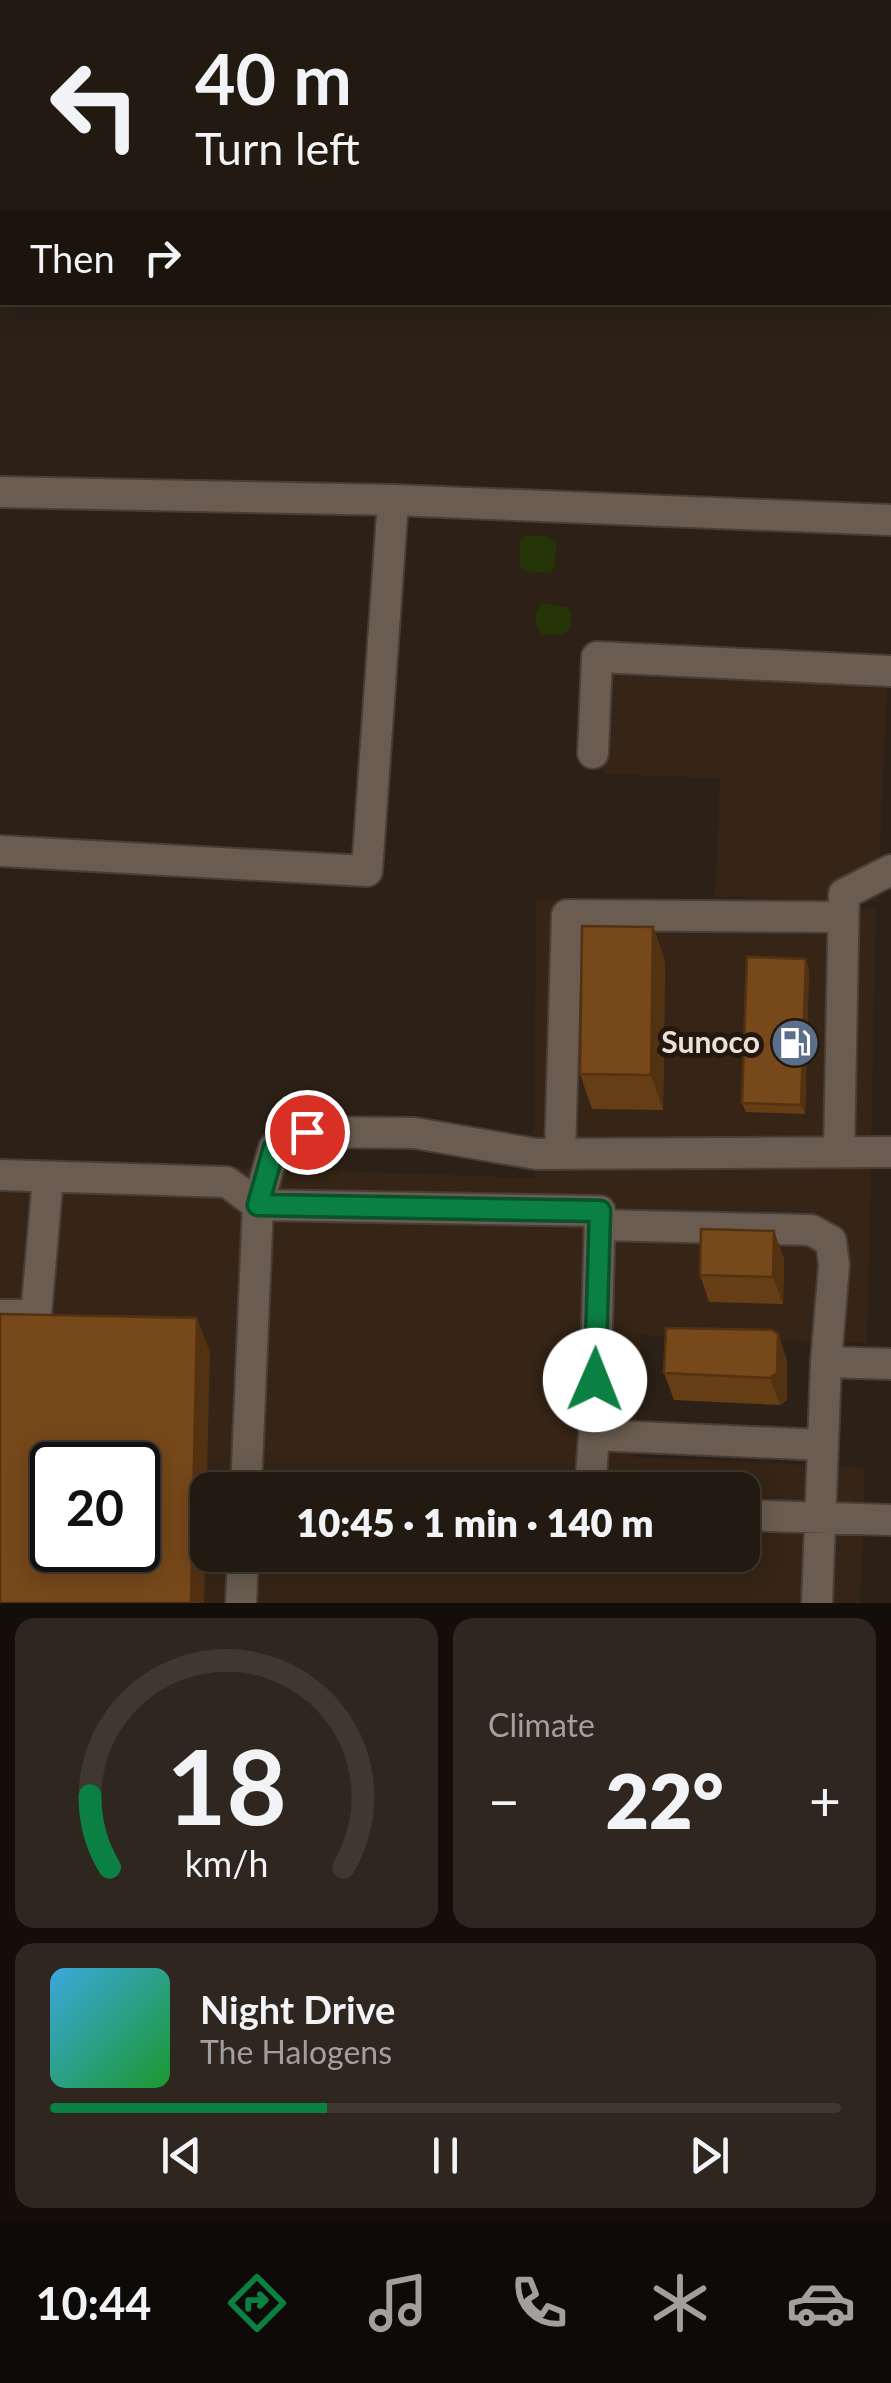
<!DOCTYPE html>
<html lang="en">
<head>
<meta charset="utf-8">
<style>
	body { margin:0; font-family:Lato,sans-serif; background:#2e261f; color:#f1f3f6; height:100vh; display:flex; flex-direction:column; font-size:38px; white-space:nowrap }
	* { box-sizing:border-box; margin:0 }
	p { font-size:32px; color:#a2a09f }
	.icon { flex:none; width:55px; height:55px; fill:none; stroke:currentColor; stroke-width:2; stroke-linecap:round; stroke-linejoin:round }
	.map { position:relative; height:1603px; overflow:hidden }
	.panel { display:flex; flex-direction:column; gap:15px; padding:15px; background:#130e09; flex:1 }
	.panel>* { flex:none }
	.guide { position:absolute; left:0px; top:0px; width:892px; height:305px; box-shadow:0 5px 25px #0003,0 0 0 2px #3f3831; background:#221911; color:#f1f3f6; overflow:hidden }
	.speed { position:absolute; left:30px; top:1442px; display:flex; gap:20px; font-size:50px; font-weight:700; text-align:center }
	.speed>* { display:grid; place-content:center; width:130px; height:130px; border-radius:50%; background:#221911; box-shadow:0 5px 25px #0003,0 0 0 2px #3f3831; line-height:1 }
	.speed .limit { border:5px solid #111; border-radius:15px; background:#fff; color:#111 }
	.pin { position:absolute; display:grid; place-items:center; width:85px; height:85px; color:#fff; margin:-42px; border:5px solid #fff; border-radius:50%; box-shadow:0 2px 10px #0007 }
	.me { position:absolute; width:110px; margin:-55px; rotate:1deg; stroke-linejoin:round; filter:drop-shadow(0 0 8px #0008) }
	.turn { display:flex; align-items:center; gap:35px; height:210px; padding:0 30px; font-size:45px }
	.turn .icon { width:130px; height:130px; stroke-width:2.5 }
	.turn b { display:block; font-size:70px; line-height:85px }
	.then { display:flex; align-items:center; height:95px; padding:0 30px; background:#0003; gap:20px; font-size:38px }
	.big { font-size:75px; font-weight:800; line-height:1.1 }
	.panel .card { flex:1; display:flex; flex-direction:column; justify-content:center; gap:15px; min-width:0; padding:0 35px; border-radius:20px; background:#2e261f }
	.panel .dial { align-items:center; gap:0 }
	.dial svg { height:260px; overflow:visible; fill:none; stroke:#3f3831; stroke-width:7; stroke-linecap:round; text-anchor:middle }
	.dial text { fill:#f1f3f6; stroke:none }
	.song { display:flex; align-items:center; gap:30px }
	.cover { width:120px; height:120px; border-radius:15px; background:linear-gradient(135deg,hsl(200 70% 55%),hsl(130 70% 35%)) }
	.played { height:10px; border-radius:5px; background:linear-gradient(90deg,#0b8043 35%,#3f3831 35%) }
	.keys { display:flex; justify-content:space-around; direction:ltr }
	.heat { display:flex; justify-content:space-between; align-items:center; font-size:55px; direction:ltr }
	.panel .tiles { flex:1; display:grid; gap:15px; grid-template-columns:1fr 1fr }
	.card:last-child { grid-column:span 2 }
	.trip { position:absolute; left:190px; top:1472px; width:570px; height:100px; border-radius:20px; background:#221911; box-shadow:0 5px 25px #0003,0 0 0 2px #3f3831; font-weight:800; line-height:100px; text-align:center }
	.tab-bar { display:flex; height:160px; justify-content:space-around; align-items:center; background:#0e0a07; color:#a2a09f }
	.tab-bar .icon { width:70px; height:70px }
	.tab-bar .on { color:#0b8043 }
	.tab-bar b { font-size:45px; color:#f1f3f6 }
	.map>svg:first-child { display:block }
	.built { fill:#362516; fill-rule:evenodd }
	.green { fill:#243406 }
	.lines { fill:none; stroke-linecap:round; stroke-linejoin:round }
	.minor-casing { stroke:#483e37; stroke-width:34 }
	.minor { stroke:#6a5c50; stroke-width:30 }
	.wall { fill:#663e16 }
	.shaded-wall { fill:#533212 }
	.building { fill:#77481a; stroke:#533212; stroke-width:2.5; fill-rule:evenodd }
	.route-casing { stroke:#07532c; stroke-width:25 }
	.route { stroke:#0b8043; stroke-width:18 }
	.labels { text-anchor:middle; stroke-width:10; stroke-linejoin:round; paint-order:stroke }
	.poi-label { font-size:30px; font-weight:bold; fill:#e9e1da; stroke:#24180e; text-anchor:end }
</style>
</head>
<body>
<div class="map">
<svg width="891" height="1603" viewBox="0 0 891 1603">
	<rect width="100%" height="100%" fill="#2d2117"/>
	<path class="built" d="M607 667 887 680 878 901 715 897 720 778 604 774Z
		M536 900 876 909 867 1343 641 1335 635 1457 865 1468 860 1603H0V1159L534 1178ZM52 1465H138V1550H52ZM208 1490H742V1555H208Z"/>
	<path class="green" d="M525 535 549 537 556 543 555 567 550 573 525 571 520 566V540Z
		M542 603 567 607 572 613 570 628 564 634 542 635C534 624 533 614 542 603Z"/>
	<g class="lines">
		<g class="minor-casing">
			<path id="minor" d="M535 0 537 2
				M329 2 330 0
				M0 206H2
				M0 492 393 500 367 871 0 851
				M393 500 891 520
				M593 753 597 657 891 671
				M839 1152 844 894 891 870
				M891 1152 536 1154 415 1133 307 1132 274 1148 258 1205 600 1211 594 1435 823 1445 826 1362 891 1364
				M560 1154 567 915 843 917
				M0 1175 227 1182 258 1205 246 1490
				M599 1225 811 1230 831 1241 834 1265 826 1362
				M0 1315H36L48 1177
				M590 1490 594 1435
				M742 1515 891 1520
				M241 1603 243 1555
				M817 1603 823 1445"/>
		</g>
		<use href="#minor" class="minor"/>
	</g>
	<path class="wall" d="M653 927 665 961 663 1110 592 1109 580 1074Z
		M809 969 805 1114 746 1112 742 1103Z
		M784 1258 783 1304 709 1302 700 1275Z
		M778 1334 787 1361V1400L780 1405 674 1400 664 1373Z"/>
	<path class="shaded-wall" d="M653 927 665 961 663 1110 651 1075Z
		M806 959 809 969 805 1114 801 1105Z
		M774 1231 784 1258 783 1304 773 1277Z
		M197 1318 210 1352 204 1603H191Z
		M778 1334 787 1361V1400L780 1405 770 1378Z"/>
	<path class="building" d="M582 926 653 927 651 1075 580 1074Z
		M747 957 806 959 801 1105 742 1103Z
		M701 1229 774 1231 773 1277 700 1275Z
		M0 1314 197 1318 191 1603H0ZM52 1465H138V1550H52Z
		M666 1328 772 1330 778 1334 777 1373 770 1378 664 1373Z"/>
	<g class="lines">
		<g class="route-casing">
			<path id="route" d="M307 1132 274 1148 258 1205 600 1211 595 1380"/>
		</g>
		<use href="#route" class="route"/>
	</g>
	<defs>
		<g id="fuel-disc" transform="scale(2.5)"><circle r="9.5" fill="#5c6f8a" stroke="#24180e"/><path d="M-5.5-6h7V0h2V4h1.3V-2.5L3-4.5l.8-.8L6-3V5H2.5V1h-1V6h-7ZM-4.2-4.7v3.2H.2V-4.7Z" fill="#fff"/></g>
	</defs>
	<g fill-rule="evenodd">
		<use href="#fuel-disc" x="795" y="1043"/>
	</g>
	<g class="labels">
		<g class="poi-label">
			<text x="760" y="1053">Sunoco</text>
		</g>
	</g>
</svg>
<div class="speed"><div class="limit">20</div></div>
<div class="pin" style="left:307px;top:1132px;background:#d93025"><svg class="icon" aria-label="arrive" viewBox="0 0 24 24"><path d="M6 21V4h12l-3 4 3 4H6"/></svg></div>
<svg class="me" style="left:595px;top:1380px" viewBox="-20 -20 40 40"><circle r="19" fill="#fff"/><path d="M0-13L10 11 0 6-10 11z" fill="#0b8043"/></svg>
<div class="trip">10:45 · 1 min · 140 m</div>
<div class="guide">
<div class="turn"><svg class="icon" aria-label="left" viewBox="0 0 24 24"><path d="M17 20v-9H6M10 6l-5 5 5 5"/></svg><div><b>40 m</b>Turn left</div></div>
<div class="then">Then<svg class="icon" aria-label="right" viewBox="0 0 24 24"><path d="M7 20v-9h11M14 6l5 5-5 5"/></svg></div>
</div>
</div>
<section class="panel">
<div class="tiles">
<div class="card dial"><svg viewBox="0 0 100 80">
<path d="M14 69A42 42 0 1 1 86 69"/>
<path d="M14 69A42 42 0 0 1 8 47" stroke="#0b8043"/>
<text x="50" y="56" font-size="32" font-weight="700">18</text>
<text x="50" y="72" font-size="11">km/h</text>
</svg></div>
<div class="card"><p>Climate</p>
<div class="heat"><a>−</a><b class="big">22°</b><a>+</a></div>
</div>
<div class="card">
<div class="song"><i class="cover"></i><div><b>Night Drive</b><p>The Halogens</p></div></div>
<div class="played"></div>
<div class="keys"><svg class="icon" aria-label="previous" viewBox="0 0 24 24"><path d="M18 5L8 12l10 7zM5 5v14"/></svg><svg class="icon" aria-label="pause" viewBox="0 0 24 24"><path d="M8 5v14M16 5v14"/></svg><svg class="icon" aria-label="next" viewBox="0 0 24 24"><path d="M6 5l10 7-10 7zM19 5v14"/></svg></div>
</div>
</div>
</section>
<nav class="tab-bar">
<b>10:44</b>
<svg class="icon on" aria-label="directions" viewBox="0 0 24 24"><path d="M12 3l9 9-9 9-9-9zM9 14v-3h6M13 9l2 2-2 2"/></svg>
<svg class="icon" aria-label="music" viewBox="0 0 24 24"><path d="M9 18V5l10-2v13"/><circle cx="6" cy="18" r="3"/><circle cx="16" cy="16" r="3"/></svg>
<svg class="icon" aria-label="phone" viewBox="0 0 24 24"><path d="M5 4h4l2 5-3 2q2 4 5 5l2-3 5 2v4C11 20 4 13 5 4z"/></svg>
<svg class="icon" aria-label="climate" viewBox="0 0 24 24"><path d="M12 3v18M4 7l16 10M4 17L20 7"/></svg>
<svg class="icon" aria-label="car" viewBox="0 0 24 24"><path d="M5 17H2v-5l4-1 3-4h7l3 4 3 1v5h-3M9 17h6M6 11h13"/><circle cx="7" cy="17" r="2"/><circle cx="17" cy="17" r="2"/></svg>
</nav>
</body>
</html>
